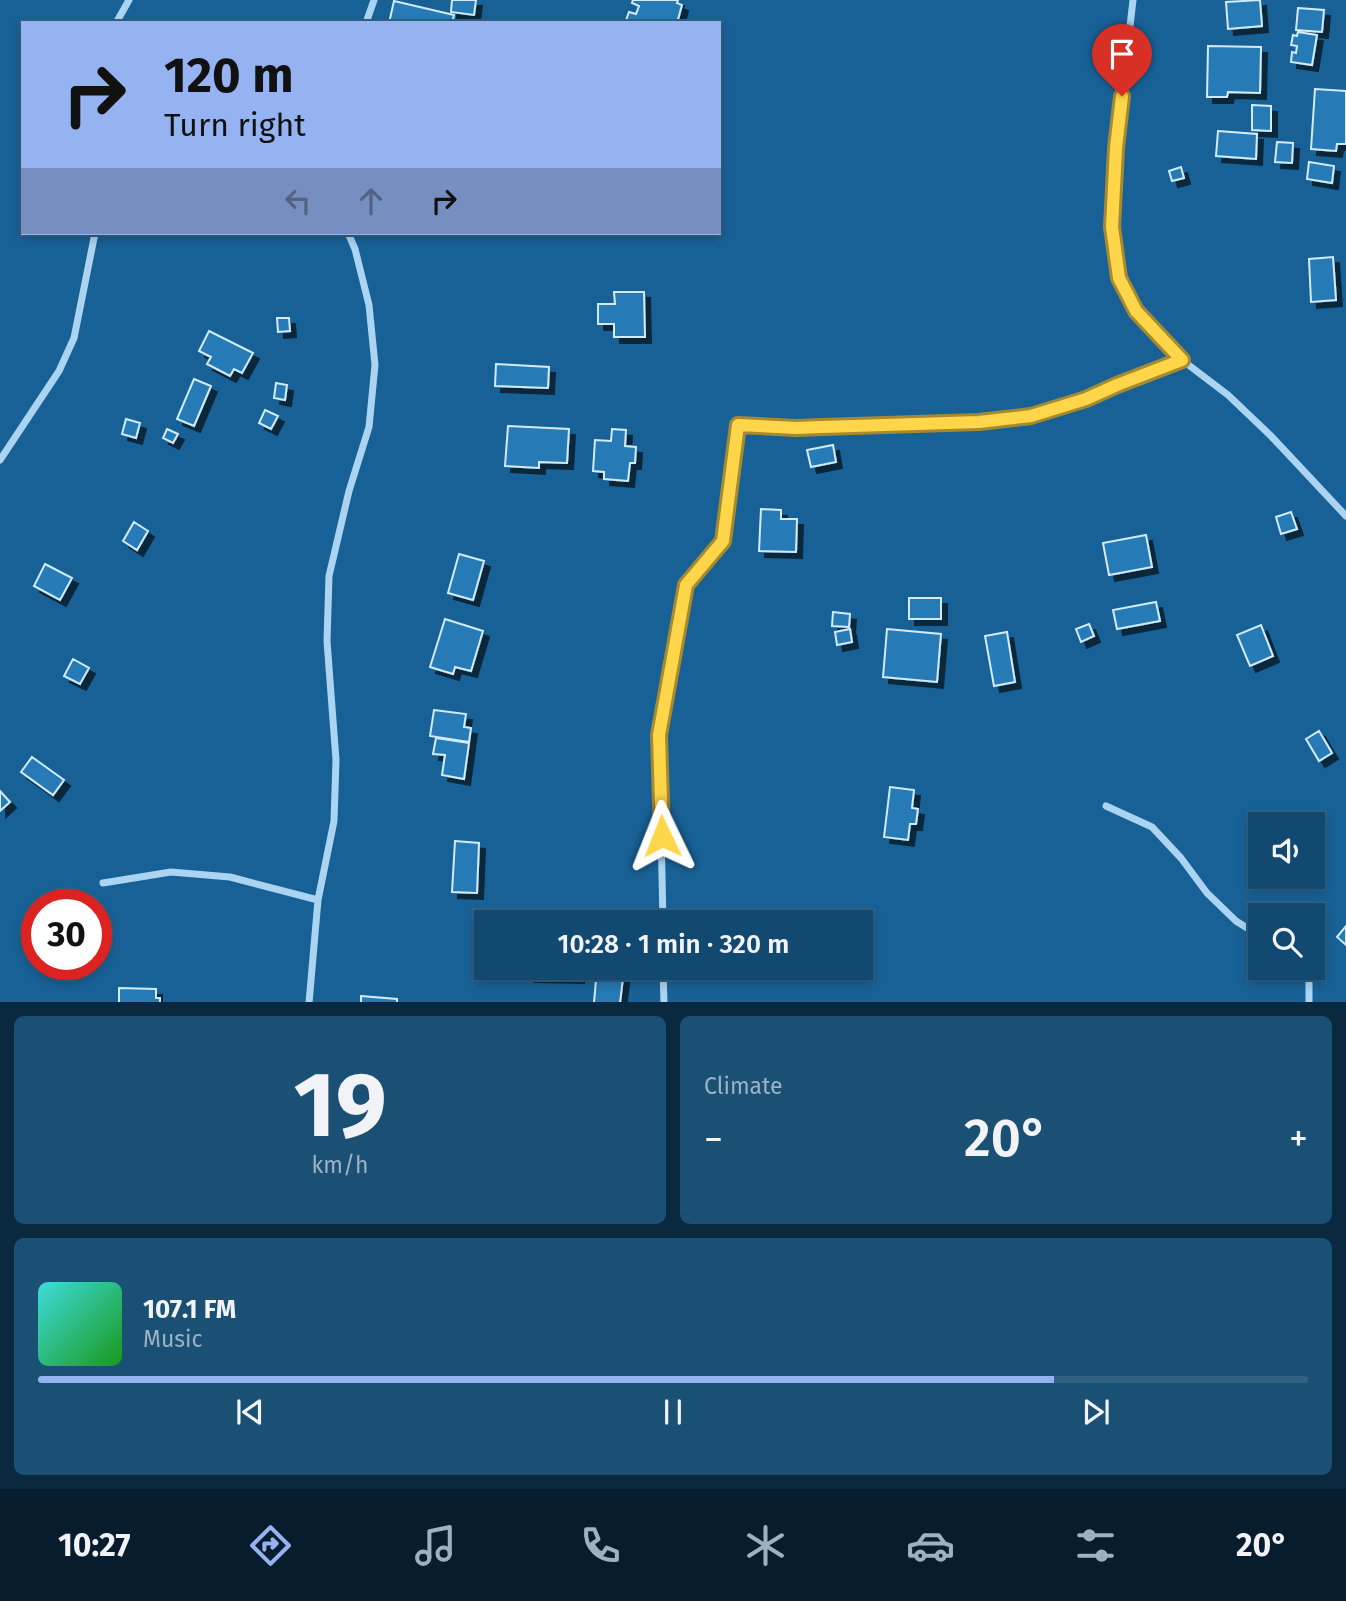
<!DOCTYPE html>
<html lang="en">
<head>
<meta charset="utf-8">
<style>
	body { margin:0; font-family:"Fira Sans",sans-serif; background:#1b5075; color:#f1f3f6; height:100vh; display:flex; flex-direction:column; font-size:26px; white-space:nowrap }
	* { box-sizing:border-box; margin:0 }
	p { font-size:23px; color:#9cb2c3 }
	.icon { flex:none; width:38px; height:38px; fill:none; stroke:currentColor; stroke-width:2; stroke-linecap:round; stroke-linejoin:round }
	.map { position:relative; height:1002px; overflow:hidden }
	.drawer { display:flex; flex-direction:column; gap:14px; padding:14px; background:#0a283e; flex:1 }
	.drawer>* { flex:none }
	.hud { position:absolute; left:21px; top:21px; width:700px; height:214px; border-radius:0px; box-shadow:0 4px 10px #0003,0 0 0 2px #316183; background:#95b2f1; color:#111; overflow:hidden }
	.fabs { position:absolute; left:1248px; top:812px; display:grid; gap:14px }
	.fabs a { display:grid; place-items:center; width:77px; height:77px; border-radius:0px; background:#124970; box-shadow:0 4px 10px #0003,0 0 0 2px #316183; font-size:35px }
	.speed { position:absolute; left:21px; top:889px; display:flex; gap:14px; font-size:35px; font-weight:700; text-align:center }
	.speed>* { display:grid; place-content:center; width:91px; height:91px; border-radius:50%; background:#124970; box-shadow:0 4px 10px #0003,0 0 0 2px #316183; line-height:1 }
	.speed .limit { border:10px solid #d22; background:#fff; color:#111 }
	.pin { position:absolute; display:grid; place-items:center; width:60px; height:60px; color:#fff; margin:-72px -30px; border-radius:50% 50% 50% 0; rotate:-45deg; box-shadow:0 0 7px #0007 }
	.pin .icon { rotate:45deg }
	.me { position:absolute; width:77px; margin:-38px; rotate:358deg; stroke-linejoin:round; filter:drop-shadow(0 0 5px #0008) }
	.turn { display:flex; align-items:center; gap:24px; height:147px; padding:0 28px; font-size:32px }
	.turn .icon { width:91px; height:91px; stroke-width:2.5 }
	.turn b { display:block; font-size:49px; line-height:60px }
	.lanes { display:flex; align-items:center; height:66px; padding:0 28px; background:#0003; justify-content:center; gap:35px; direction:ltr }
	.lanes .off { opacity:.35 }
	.big { font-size:52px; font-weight:600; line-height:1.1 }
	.drawer .card { flex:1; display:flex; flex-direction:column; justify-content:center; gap:10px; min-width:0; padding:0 24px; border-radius:10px; background:#1b5075 }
	.drawer .dial { align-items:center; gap:0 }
	.dial b { font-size:91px; line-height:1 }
	.song { display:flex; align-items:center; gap:21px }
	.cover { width:84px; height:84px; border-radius:10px; background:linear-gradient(135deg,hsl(180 70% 55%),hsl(120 70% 35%)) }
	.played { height:7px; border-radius:4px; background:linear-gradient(90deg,#95b2f1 80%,#316183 80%) }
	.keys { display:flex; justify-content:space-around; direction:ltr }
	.heat { display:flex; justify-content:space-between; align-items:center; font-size:38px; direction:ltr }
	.drawer .tiles { flex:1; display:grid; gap:14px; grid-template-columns:1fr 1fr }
	.card:last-child { grid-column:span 2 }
	.trip { position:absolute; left:474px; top:910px; width:399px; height:70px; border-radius:0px; background:#124970; box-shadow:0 4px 10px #0003,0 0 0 2px #316183; font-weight:600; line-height:70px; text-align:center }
	.tab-bar { display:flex; height:112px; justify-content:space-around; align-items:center; background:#071d2d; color:#9cb2c3 }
	.tab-bar .icon { width:49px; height:49px }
	.tab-bar .selected { color:#95b2f1 }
	.tab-bar b { font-size:32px; color:#f1f3f6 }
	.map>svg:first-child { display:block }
	.building { fill:#267ab5; stroke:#d1ebfc; stroke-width:2; filter:url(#shadow) }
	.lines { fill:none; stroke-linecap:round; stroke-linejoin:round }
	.street { stroke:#aad4f1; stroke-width:7 }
	.route-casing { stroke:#a68a30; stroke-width:18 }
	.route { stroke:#ffd54a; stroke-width:12 }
</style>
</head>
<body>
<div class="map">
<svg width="1346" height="1003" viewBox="0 0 1346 1003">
	<defs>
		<filter id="shadow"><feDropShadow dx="6" dy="6" stdDeviation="0" flood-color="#0009"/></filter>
	</defs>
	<rect width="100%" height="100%" fill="#186196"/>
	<path class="building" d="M452 0H476L474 15 451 12Z
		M633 0H678L677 3 682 5 677 23H625L629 12 636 14 639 6 632 3Z
		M1260 0 1262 26 1228 29 1226 2Z
		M394 1 454 15 452 23H389Z
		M1298 8 1324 10 1322 32 1296 30Z
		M1298 32 1317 35 1312 65 1291 62 1292 52 1296 53 1297 46 1291 45 1293 35 1297 36Z
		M1208 46 1261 47 1260 93 1228 92 1227 97H1207Z
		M1315 89 1346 91V144H1337L1336 151 1311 149Z
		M1252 105 1271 106V131L1252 130Z
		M1218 131 1257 134 1256 159 1216 156Z
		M1277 142 1293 143 1292 163 1275 162Z
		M1309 162 1334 166 1332 183 1307 179Z
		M1181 167 1184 178 1172 181 1169 171Z
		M1333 257 1336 300 1311 302 1309 259Z
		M614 292H644L645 337H614V324H598V304H615Z
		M277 318H289L290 331 278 332Z
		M209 331 253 353 242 373 234 369 230 376 207 364 211 357 199 351Z
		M496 364 549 367 548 388 495 386Z
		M194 379 211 386 194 426 177 419Z
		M276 383 287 385 285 400 274 398Z
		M265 410 278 416 271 429 259 423Z
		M126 419 140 423 136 438 122 434Z
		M508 426 569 429 567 463 539 462V468L505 466Z
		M167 429 178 434 173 443 163 438Z
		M612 429 626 430 625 446 636 447 635 463H630L628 481 604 479V472L593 471 595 440 611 441Z
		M833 445 836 462 811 467 807 450Z
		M761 509 781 510V519H797L796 552 759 551Z
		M1291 512 1297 529 1281 534 1276 517Z
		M134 522 148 531 137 550 123 541Z
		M1146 535 1152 567 1109 575 1103 543Z
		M459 554 484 561 473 600 448 593Z
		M45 564 72 578 60 600 34 586Z
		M909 598H941V619H909Z
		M1156 602 1160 621 1117 629 1113 610Z
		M833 612 850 614 849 627 832 626Z
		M445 619 483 631 471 671 455 667 453 674 430 667Z
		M1089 624 1094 636 1081 642 1076 629Z
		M1261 625 1273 656 1250 666 1237 635Z
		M850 629 852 642 837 645 835 632Z
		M887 629 941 634 937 682 883 677Z
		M1007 632 1015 682 994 686 985 636Z
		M73 659 89 668 80 684 64 676Z
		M434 710 466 714 464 727 471 728 469 742 430 736Z
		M1319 731 1332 753 1319 761 1306 739Z
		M436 738 469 743 464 779 442 775 445 755 433 754Z
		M32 757 64 780 53 795 21 772Z
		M890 787 914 790 912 808 918 809 916 824H910L908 840 884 837Z
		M0 791 10 802 0 811Z
		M455 841 479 843 477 893 452 892Z
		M727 916H767V922H727Z
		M1346 926V945L1337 937Z
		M529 968H578V977L529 976Z
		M597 968 624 969 620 1003H594Z
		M119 988 156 989V998H160V1003H119Z
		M361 996 397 999V1003H361Z"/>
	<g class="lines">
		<path class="street" d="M1133 0 1116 148 1112 227 1119 278 1136 311 1182 360 1228 395 1270 435 1346 516
			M116 23 129 0
			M366 23 374 0
			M0 460 59 371 74 338 95 233
			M1106 806 1152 827 1181 858 1207 893 1236 921 1260 936
			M103 883 171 872 230 877 318 900
			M663 922 659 735 686 585 723 542 738 425 796 428 979 422 1031 416 1086 399 1117 385 1182 360
			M663 968 664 1003
			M1304 968 1309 978V1003
			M309 1003 318 900 334 821 336 760 327 641 329 576 349 491 369 427 375 365 369 305 355 249 348 233"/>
	</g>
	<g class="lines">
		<g class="route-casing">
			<path id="route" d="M662 836 659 735 686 585 723 541 738 425 796 428 822 427 979 422 1031 416 1086 399 1117 385 1182 360 1136 311 1119 278 1112 227 1116 148 1122 96"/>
		</g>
		<use href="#route" class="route"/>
	</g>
</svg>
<div class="fabs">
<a><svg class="icon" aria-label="sound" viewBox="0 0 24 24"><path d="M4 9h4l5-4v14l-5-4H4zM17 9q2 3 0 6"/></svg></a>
<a><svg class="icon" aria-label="search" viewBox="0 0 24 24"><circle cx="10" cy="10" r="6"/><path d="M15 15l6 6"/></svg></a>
</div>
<div class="speed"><div class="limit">30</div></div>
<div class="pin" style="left:1122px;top:96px;background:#d93025"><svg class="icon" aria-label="arrive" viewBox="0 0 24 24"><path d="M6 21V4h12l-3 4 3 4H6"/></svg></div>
<svg class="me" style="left:662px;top:836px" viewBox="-20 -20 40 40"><path d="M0-17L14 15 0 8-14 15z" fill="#ffd54a" stroke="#fff" stroke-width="4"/></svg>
<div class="trip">10:28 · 1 min · 320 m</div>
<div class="hud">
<div class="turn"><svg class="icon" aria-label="right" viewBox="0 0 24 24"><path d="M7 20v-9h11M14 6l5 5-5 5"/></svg><div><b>120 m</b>Turn right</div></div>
<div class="lanes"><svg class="icon off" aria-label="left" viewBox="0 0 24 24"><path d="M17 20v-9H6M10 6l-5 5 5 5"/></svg><svg class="icon off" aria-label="ahead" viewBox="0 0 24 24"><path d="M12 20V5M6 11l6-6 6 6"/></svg><svg class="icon" aria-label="right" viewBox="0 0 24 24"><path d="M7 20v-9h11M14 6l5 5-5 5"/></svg></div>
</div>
</div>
<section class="drawer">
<div class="tiles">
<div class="card dial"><b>19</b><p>km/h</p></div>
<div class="card"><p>Climate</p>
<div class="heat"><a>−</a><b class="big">20°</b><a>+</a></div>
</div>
<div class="card">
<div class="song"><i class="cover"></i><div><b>107.1 FM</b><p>Music</p></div></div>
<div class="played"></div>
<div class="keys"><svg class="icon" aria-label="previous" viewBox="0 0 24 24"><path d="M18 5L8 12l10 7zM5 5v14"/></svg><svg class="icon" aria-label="pause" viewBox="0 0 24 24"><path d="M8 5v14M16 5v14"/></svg><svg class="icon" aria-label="next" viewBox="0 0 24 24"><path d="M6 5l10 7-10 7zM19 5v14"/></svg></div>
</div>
</div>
</section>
<nav class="tab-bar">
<b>10:27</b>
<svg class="icon selected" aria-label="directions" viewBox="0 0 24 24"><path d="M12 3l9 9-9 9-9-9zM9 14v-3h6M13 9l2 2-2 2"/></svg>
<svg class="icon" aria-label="music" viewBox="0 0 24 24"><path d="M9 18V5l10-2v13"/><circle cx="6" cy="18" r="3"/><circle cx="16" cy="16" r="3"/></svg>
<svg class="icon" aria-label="phone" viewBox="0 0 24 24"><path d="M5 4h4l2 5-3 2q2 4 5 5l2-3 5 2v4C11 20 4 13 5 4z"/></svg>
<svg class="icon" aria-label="climate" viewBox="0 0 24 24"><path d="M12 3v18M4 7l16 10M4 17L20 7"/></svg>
<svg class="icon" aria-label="car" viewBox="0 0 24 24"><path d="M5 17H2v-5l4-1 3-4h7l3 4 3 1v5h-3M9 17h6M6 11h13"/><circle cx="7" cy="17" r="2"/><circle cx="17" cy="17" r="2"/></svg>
<svg class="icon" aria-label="filters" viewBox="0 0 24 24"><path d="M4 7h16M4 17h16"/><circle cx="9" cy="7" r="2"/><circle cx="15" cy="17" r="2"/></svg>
<b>20°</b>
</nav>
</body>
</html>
